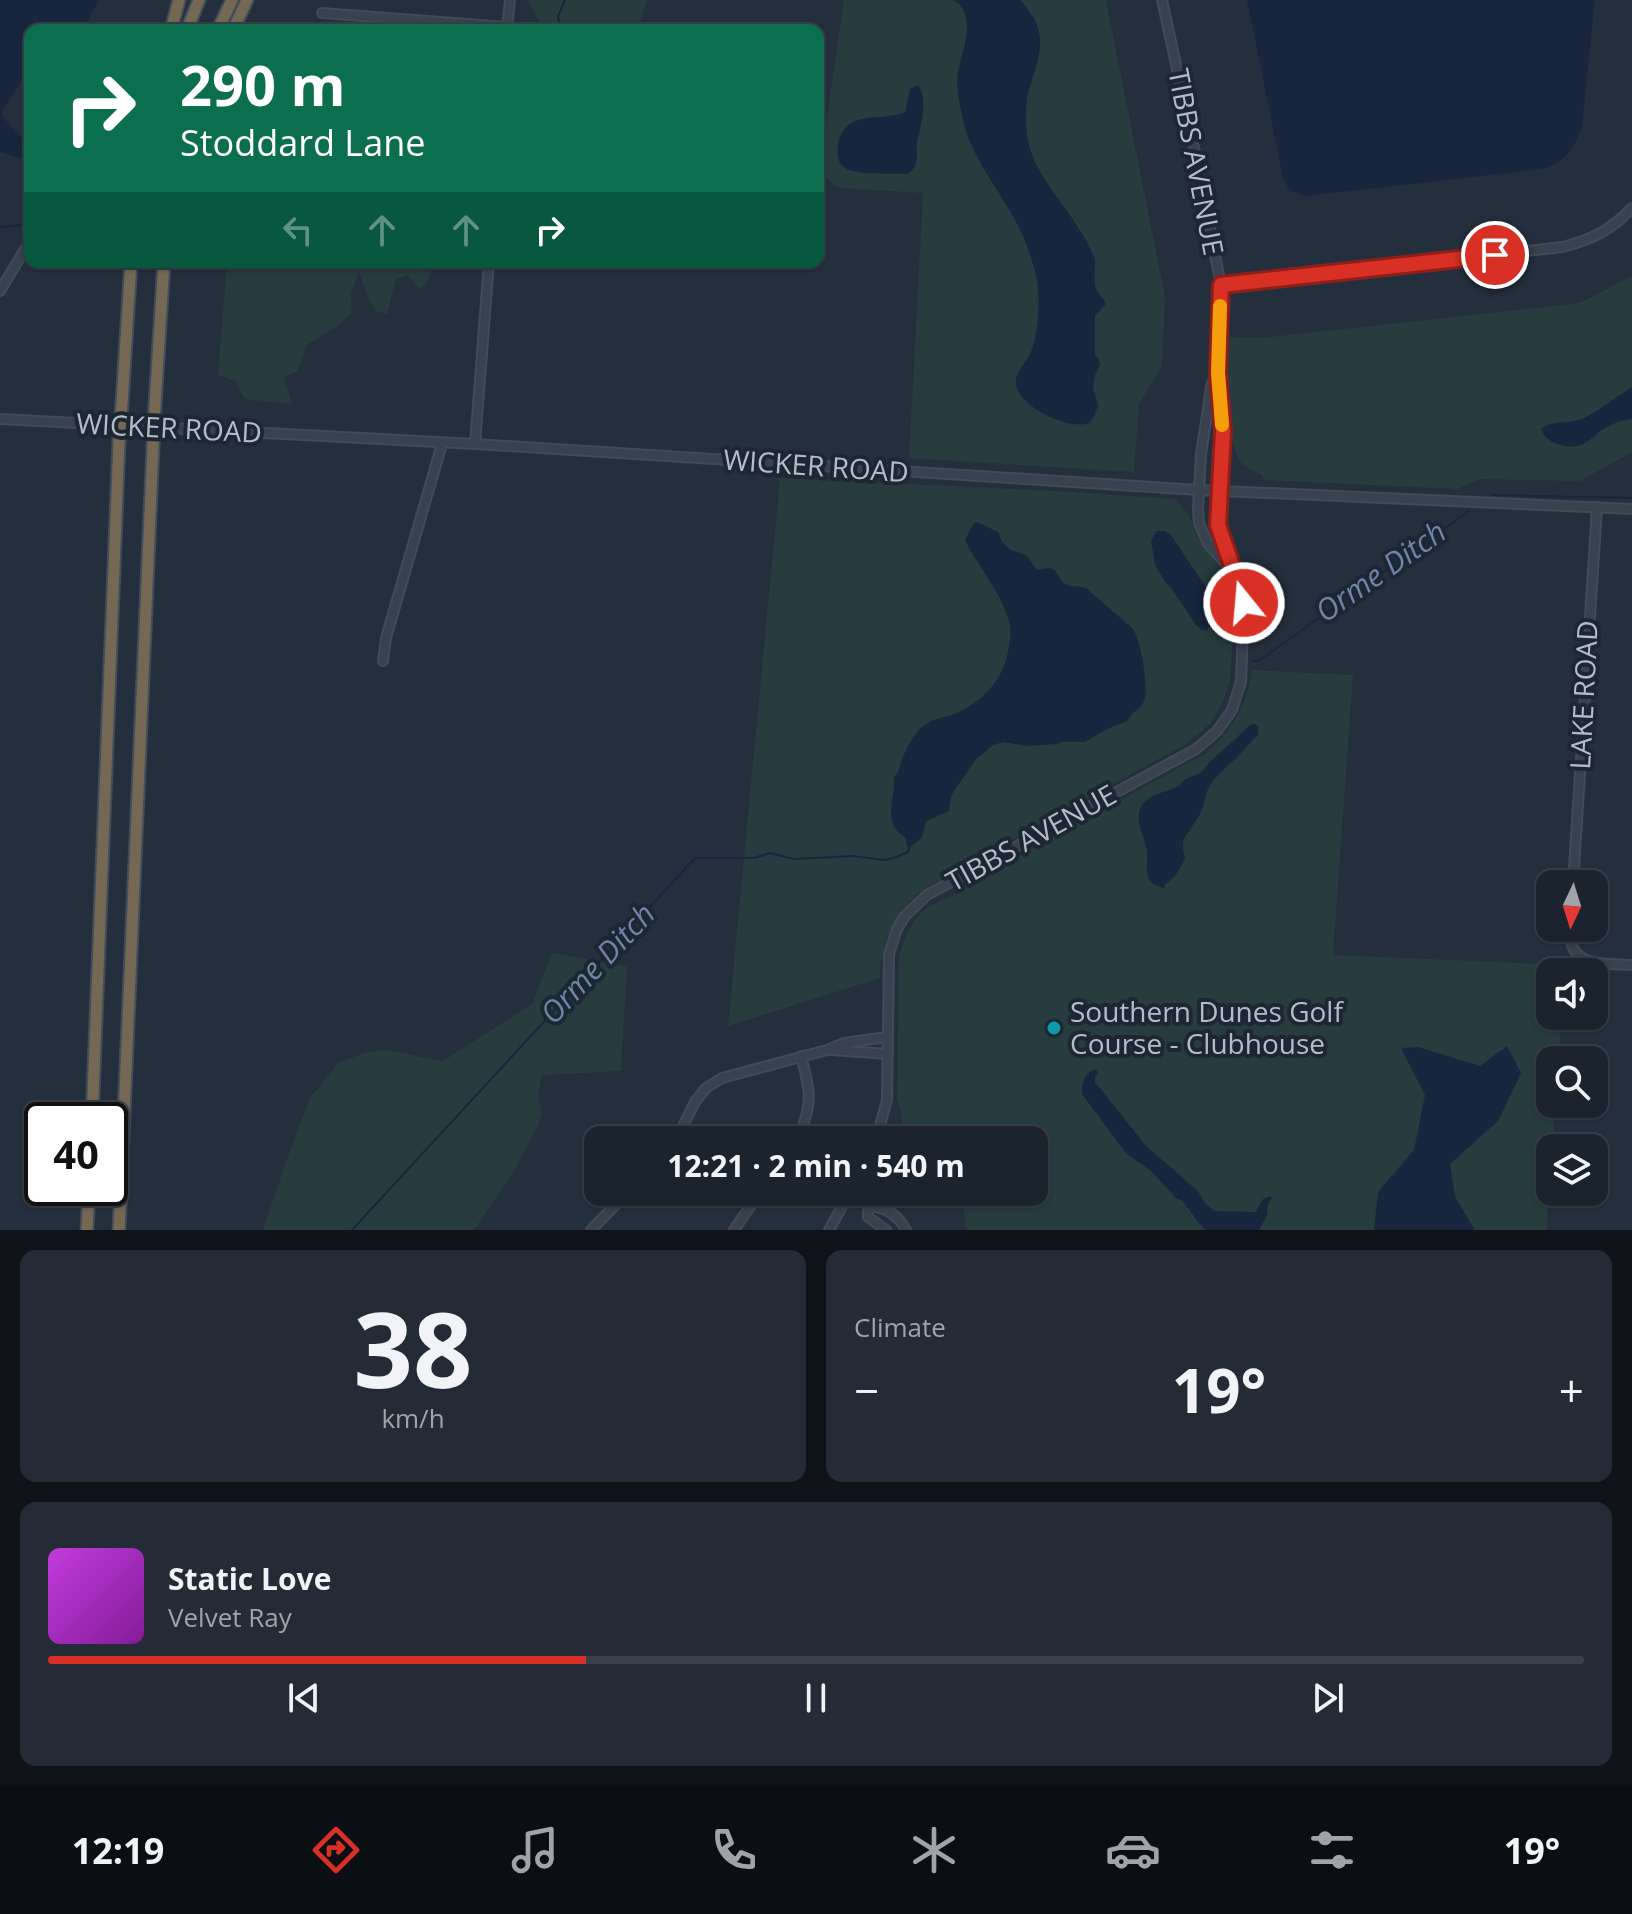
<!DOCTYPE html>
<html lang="en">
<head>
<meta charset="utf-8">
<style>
	body { margin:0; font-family:"Open Sans",sans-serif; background:#242b36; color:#f1f3f6; height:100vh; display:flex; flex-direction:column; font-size:30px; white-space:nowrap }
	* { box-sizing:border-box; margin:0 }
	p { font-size:26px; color:#a0a4aa }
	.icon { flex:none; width:44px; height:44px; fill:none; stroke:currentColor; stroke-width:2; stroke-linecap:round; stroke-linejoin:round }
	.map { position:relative; height:1230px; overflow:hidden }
	.sheet { display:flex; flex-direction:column; gap:20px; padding:20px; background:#0f1319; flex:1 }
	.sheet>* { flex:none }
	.hud { position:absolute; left:24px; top:24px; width:800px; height:244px; border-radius:16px; box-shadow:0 2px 6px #0004,0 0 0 2px #39404a; background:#0b6e4f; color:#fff; overflow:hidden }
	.needle { width:52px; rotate:184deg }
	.tools { position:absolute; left:1536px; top:870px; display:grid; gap:16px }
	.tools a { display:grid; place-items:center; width:72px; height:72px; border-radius:16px; background:#1b232e; box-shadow:0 2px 6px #0004,0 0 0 2px #39404a; font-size:40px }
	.speed { position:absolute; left:24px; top:1102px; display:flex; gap:16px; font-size:40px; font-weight:700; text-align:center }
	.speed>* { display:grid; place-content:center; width:104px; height:104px; border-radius:50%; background:#1b232e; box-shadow:0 2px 6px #0004,0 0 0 2px #39404a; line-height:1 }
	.speed .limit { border:4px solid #111; border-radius:12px; background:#fff; color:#111 }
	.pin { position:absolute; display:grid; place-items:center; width:68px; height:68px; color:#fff; margin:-34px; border:4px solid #fff; border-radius:50%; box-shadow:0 2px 8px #0007 }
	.me { position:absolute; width:88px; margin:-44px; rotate:343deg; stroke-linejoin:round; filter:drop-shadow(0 0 6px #0008) }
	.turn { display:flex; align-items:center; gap:28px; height:168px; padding:0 24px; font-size:36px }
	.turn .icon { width:104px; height:104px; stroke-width:2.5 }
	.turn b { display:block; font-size:56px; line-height:68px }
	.lanes { display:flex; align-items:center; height:76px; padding:0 24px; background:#0003; justify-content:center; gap:40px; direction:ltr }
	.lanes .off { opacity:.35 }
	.big { font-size:60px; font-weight:700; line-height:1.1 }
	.sheet .widget { flex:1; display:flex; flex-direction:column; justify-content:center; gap:12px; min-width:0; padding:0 28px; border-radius:16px; background:#242b36 }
	.sheet .dial { align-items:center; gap:0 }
	.dial b { font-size:104px; line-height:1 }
	.song { display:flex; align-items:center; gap:24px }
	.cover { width:96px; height:96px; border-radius:12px; background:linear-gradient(135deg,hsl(290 70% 55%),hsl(290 70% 35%)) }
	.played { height:8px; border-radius:4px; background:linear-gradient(90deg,#d93025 35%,#39404a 35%) }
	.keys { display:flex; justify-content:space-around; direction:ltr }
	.heat { display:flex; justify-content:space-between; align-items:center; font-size:44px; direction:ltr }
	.sheet .tiles { flex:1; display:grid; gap:20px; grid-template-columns:1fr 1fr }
	.widget:last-child { grid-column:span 2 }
	.trip { position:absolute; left:584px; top:1126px; width:464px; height:80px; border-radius:16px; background:#1b232e; box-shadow:0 2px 6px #0004,0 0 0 2px #39404a; font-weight:700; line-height:80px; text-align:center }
	.dock { display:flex; height:128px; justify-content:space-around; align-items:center; background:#0b0e12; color:#a0a4aa }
	.dock .icon { width:56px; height:56px }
	.dock .current { color:#d93025 }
	.dock b { font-size:36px; color:#f1f3f6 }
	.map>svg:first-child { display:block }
	.green { fill:#263c3f }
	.water { fill:#17263c }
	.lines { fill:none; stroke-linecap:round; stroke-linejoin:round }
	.stream { stroke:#17263c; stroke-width:2 }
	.minor-casing { stroke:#414a57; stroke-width:12 }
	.highway-casing { stroke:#434c59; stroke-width:15 }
	.minor { stroke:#38414e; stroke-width:8 }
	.highway { stroke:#746855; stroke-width:11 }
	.highway-bridge-casing { stroke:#434c59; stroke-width:15; stroke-linecap:butt }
	.highway-bridge { stroke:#746855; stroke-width:11 }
	.route-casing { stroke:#8d1f18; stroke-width:20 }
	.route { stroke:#d93025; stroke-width:14 }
	.slow { stroke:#f59e0b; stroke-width:14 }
	.culture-dot { fill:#0f9aa8; stroke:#1d2633; stroke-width:3 }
	.labels { text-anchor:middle; stroke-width:8; stroke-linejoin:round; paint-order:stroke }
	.street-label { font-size:28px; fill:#b4bcc9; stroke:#1d2633 }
	.poi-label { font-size:28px; fill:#b4bcc9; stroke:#1d2633; text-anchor:start }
	.water-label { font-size:30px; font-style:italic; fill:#6d86a8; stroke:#1d2633 }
</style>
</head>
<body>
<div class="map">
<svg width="1632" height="1230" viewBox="0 0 1632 1230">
	<rect width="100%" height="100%" fill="#242f3e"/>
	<path class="green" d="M527 0H647L637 30H544Z
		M844 0H1106L1165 297 1162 366 1139 404 1134 472 909 458 923 193 839 188 819 172Z
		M227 262H434L428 281 420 290 408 275 396 279 387 314 376 311 369 300 359 271 351 294 352 313 340 324 307 345 298 371 284 377 292 404 245 399 235 381 218 375Z
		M1632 276V452L1580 481 1479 479 1458 489 1264 480 1262 475C1254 471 1242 467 1238 458 1235 451 1235 445 1231 438L1227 368 1228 337 1260 338 1580 303Z
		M780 478 1073 492 1175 499 1189 515 1197 537 1223 572 1232 592 1234 613 1230 682 1221 706 1210 724 1186 744 925 888C895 911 881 941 880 978L728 1026Z
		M1252 670 1353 675 1333 955 1567 965 1566 972H1550V1016H1562L1558 1060H1550V1104H1555L1553 1148H1550L1547 1230H966L963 1203 955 1192H1034V1140H900L902 1117 897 1098 899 957C904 937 914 913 934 904 947 899 959 894 968 884L1206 753C1234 728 1246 706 1252 670Z
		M552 953 627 966 621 1071 542 1075 538 1093 542 1113 538 1126 512 1174 474 1230H263L290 1150 310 1098 338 1063 364 1053 385 1050 443 1061 532 1004Z"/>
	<path class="water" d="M0 0H99L87 22 81 30H30V67L3 110 2 116 25 142 24 155 21 158 0 152Z
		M953 0H1020C1028 9 1037 20 1039 32 1044 54 1031 77 1027 98 1026 106 1026 116 1026 123 1026 177 1079 212 1095 260 1095 263 1094 284 1095 286 1097 293 1104 298 1106 304L1095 316V354L1099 360 1100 365 1095 375 1093 388 1098 406C1092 422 1091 426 1073 424 1054 422 1013 402 1016 379 1018 369 1027 361 1031 352 1039 331 1042 290 1034 268 1031 257 1027 245 1022 234 1004 194 970 159 962 115 959 102 956 85 958 72 962 51 979 14 953 0Z
		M1247 0H1595L1582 125C1576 147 1564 163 1542 169L1306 196C1293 193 1288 190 1283 178Z
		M918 85C929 101 920 126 917 143 916 150 918 157 916 163 914 169 912 170 908 174 893 174 856 175 845 168 837 162 837 154 838 145 839 135 845 125 855 121 871 115 890 119 905 112L910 89Z
		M1632 387V419C1626 420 1619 421 1613 424 1591 433 1589 452 1560 445 1551 442 1544 438 1541 429 1553 419 1570 425 1584 418 1600 410 1616 397 1632 387Z
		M977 522 998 532 1002 542 1011 550 1026 555 1037 570 1048 568 1053 569C1058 573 1059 579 1064 583 1070 588 1079 585 1086 588L1133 629C1141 641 1149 687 1144 701 1142 708 1132 711 1127 721L1105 730 1085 742H1061L1056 744 1028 746 1003 742 993 745 977 758 958 785 951 796 949 811 926 821 922 837 909 848 906 843V838C903 835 898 833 896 829 885 815 896 792 894 777L898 772C903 755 911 736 924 725 933 718 948 717 959 712 984 700 1003 679 1008 652 1010 642 1012 631 1009 621 1000 590 979 568 965 540L973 524Z
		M1157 531H1165L1171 535 1209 592 1214 621 1207 630H1202L1196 625 1172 589 1166 583 1155 565 1151 540Z
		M1254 724 1258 726V735C1252 740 1247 747 1241 753 1229 766 1216 774 1208 789 1204 799 1204 809 1197 819 1187 835 1179 838 1185 857 1182 867 1173 881 1165 884L1164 888C1149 886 1145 875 1147 861 1150 844 1136 828 1139 812 1143 794 1166 793 1179 786 1181 785 1182 783 1183 781 1188 777 1195 776 1200 773 1205 769 1209 763 1213 759 1226 748 1238 736 1250 725Z
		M1507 1046 1521 1073 1498 1121 1450 1164 1455 1197 1475 1230H1374L1378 1192 1414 1150 1425 1095 1401 1048 1418 1047 1480 1066Z
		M1096 1069 1098 1073 1095 1077V1082L1146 1146 1198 1191 1204 1202 1214 1211 1256 1212 1263 1199 1270 1196 1272 1198 1268 1204 1267 1215 1259 1230H1206L1198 1222 1183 1201 1176 1198 1151 1171 1126 1153 1082 1094C1081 1083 1085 1072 1096 1069Z"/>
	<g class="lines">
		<path class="stream" d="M561 30 558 16 565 0
			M0 227 30 224
			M1491 495 1632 498
			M1254 661 1260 660 1469 511
			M352 1230 695 858H754L770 853 794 859 852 856 884 860 894 858 908 852 909 848"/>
		<g class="minor-casing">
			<path id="minor" d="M322 13 507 27
				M507 29 510 0
				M1221 285 1563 247C1593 239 1611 230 1632 208
				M0 291 30 241
				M1217 374 1211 386 1208 409 1201 454 1198 509 1199 523 1207 542 1232 571
				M0 419 475 444 1199 490 1632 509
				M475 444 489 262
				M383 661 386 638 442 444
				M1573 884 1597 507
				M1570 928C1568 969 1603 963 1632 965
				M832 1050 888 1054
				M676 1140 695 1102 706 1088 722 1078 827 1050 844 1043 887 1037
				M797 1140C813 1106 811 1092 801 1056
				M876 1140 887 1100 889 954 897 929 905 916 927 895 1196 749 1217 731 1232 710 1241 682 1244 603 1240 589 1218 525 1223 431 1218 373 1221 285 1192 138 1162 0
				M591 1230 628 1192
				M734 1230 760 1192
				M829 1230 850 1192
				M886 1230 868 1217V1210L873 1206C888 1209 899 1216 906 1230"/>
		</g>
		<g class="highway-casing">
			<path id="highway" d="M171 30 179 0
				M187 30 199 0
				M218 30 232 0
				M233 30 247 0
				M122 403 131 262
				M155 405 164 262
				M92 1120 119 442
				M87 1230 89 1188
				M119 1230 153 446"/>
		</g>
		<use href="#minor" class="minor"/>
		<use href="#highway" class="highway"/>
		<g class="highway-bridge-casing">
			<path id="highway-bridge" d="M119 442 122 403
				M153 446 155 405"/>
		</g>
		<use href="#highway-bridge" class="highway-bridge"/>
	</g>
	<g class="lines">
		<g class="route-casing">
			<path id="route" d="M1244 603 1240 589 1218 525 1223 431 1218 373 1221 285 1495 255"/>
		</g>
		<use href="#route" class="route"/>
		<path class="slow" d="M1220 306 1218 373 1222 425"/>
	</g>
	<circle class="culture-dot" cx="1054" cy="1028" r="8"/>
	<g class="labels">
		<g class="street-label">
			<text transform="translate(1196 162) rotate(79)" y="10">TIBBS AVENUE</text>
			<text transform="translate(169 428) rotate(3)" y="10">WICKER ROAD</text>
			<text transform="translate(816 466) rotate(4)" y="10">WICKER ROAD</text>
			<text transform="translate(1584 695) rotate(-87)" y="10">LAKE ROAD</text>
			<text transform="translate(1031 838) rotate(-29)" y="10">TIBBS AVENUE</text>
		</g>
		<g class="poi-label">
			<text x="1070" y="1022">Southern Dunes Golf<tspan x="1070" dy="32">Course - Clubhouse</tspan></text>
		</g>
		<g class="water-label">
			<text transform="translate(1381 572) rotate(-35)" y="10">Orme Ditch</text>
			<text transform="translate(598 964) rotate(-47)" y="10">Orme Ditch</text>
		</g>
	</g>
</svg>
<div class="tools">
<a><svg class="needle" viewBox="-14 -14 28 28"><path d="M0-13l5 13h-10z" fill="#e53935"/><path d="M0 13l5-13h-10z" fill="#a0a4aa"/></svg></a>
<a><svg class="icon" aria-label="sound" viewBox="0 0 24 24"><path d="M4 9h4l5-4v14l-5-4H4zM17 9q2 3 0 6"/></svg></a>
<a><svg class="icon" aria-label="search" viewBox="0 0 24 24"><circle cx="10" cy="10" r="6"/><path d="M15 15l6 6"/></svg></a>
<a><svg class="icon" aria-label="layers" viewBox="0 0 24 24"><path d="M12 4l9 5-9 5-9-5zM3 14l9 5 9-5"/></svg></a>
</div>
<div class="speed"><div class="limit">40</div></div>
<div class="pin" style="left:1495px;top:255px;background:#d93025"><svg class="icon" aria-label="arrive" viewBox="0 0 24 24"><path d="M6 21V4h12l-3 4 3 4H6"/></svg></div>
<svg class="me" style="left:1244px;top:603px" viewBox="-20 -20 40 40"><circle r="17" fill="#d93025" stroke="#fff" stroke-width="3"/><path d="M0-11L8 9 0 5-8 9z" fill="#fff"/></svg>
<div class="trip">12:21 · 2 min · 540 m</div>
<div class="hud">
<div class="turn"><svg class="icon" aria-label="right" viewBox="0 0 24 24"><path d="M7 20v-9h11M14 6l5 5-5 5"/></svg><div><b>290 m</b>Stoddard Lane</div></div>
<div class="lanes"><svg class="icon off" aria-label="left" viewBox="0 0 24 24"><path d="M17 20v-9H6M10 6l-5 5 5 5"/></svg><svg class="icon off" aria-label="ahead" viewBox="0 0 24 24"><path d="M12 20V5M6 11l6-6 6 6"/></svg><svg class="icon off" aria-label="ahead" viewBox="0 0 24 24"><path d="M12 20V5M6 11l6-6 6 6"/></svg><svg class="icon" aria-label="right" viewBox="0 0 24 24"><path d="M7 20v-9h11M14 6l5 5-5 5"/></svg></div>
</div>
</div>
<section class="sheet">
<div class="tiles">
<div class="widget dial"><b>38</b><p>km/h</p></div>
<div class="widget"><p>Climate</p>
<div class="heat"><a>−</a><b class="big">19°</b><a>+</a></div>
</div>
<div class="widget">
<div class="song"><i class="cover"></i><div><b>Static Love</b><p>Velvet Ray</p></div></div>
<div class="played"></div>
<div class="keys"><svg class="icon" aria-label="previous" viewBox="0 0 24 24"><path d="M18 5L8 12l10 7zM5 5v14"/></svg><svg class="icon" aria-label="pause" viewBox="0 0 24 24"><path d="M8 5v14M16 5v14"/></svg><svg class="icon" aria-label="next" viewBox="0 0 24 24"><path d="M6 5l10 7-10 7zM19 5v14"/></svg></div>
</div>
</div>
</section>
<nav class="dock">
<b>12:19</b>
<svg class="icon current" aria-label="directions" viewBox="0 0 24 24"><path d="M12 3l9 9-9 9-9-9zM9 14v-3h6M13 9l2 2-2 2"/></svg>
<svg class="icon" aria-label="music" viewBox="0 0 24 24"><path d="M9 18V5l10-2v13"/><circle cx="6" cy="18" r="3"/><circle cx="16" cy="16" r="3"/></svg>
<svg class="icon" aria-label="phone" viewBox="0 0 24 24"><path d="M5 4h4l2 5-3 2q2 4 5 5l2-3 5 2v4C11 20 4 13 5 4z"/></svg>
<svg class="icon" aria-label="climate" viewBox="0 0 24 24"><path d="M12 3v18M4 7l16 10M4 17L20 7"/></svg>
<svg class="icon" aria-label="car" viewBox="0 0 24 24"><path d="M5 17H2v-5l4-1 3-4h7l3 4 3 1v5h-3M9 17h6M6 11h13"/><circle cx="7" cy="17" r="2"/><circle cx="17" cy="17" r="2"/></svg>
<svg class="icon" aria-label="filters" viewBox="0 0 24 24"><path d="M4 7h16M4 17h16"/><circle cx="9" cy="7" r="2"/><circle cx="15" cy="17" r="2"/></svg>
<b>19°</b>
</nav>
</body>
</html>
